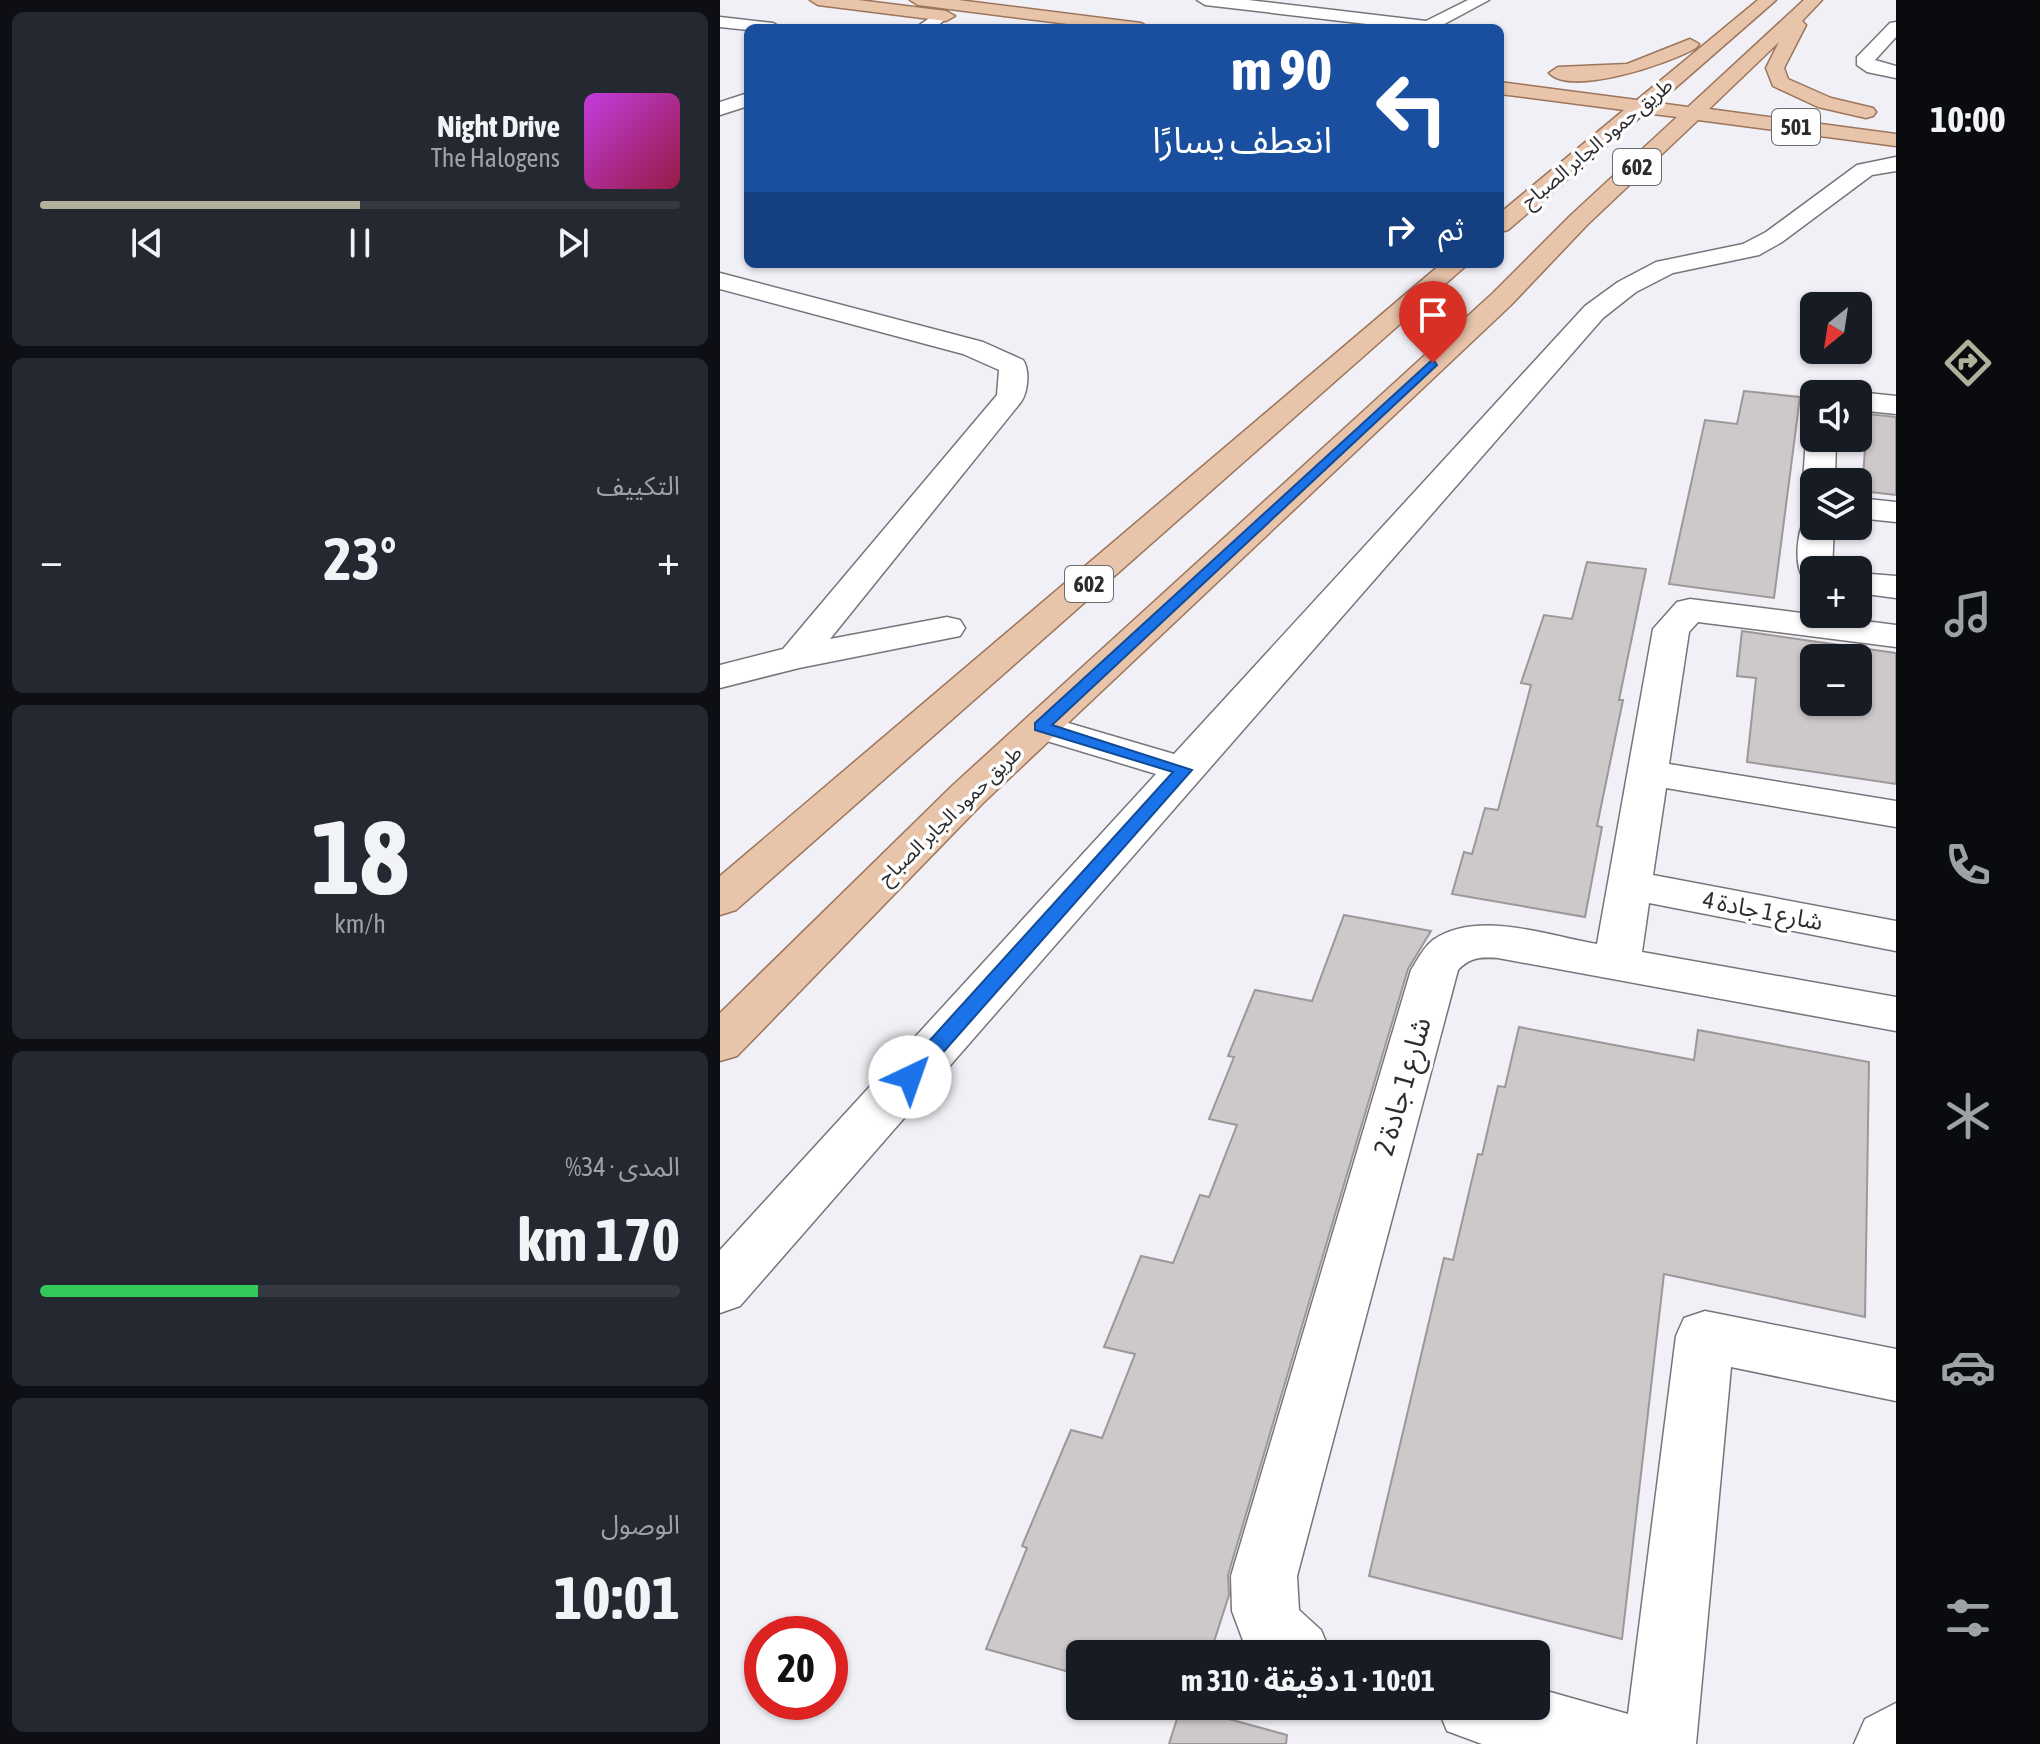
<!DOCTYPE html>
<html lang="ar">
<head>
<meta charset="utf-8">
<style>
	body { margin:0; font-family:"Asap Condensed","Noto Sans Arabic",sans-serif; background:#242831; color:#f1f3f6; direction:rtl; height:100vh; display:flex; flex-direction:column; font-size:30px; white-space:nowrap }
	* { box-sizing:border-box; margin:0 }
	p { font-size:26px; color:#9ea1a6 }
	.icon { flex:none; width:44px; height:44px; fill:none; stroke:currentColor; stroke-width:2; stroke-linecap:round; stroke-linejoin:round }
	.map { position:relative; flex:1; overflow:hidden; direction:ltr }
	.sheet { display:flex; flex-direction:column; gap:12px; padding:12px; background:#0d0f14; width:720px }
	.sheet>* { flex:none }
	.hud { position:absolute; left:24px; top:24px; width:760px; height:244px; border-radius:12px; box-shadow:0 2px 6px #0004; direction:rtl; background:#1a4fa0; color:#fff; overflow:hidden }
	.needle { width:52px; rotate:210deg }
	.buttons { position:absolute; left:1080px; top:292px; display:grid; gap:16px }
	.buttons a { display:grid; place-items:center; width:72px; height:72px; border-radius:12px; background:#171b24; box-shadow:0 2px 6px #0004; font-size:40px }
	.speed { position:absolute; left:24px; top:1616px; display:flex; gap:16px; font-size:40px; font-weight:700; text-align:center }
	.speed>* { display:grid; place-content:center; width:104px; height:104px; border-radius:50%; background:#171b24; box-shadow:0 2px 6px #0004; line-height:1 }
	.speed .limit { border:12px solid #d22; background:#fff; color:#111 }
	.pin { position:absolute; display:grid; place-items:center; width:68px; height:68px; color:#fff; margin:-82px -34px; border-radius:50% 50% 50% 0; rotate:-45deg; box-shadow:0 0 8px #0007 }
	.pin .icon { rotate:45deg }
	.me { position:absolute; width:88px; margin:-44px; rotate:42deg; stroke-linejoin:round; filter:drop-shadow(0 0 6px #0008) }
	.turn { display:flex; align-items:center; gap:28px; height:168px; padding:0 40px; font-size:36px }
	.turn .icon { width:104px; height:104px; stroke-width:2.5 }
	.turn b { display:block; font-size:56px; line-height:68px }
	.then { display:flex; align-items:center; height:76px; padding:0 40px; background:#0003; gap:16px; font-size:30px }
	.big { font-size:60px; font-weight:700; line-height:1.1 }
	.sheet .card { flex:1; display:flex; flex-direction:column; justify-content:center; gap:12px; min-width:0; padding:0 28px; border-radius:12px; background:#242831 }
	.sheet .dial { align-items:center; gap:0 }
	.dial b { font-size:104px; line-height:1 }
	.song { display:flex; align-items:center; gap:24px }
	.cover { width:96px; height:96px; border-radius:12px; background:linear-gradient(135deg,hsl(290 70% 55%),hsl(340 70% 35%)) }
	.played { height:8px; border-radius:4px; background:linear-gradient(90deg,#b1b19b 50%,#363941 50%) }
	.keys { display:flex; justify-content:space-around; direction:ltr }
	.heat { display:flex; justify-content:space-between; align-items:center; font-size:44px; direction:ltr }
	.charge { height:12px; border-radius:6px; background:linear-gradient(90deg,#34c759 34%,#363941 0) }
	.trip { position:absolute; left:346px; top:1640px; width:484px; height:80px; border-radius:12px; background:#171b24; box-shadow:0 2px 6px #0004; font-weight:700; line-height:80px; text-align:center; direction:rtl }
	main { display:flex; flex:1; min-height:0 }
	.menu { display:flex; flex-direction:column; width:144px; justify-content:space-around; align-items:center; background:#090b0e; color:#9ea1a6 }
	.menu .icon { width:56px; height:56px }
	.menu .on { color:#b1b19b }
	.menu b { font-size:36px; color:#f1f3f6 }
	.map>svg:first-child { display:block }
	.building { fill:#cdc8c9; stroke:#9d9799; stroke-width:2; fill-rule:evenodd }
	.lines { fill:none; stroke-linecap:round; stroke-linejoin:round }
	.minor-casing { stroke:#75757a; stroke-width:3 }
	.major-casing { stroke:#9c755a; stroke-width:3 }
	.minor { fill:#fff; fill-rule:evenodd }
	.major { fill:#e8c4aa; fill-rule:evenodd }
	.route { fill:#1a73e8; stroke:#114b97; stroke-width:2 }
	.labels { text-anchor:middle; stroke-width:7; stroke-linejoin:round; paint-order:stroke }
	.far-street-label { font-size:20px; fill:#2c2c2e; stroke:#fefefe }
	.shield { fill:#fefefe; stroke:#6b6b6c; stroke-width:2 }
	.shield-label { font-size:22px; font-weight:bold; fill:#2c2c2e }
	.street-label { font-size:24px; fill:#2c2c2e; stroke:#fefefe }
	.near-street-label { font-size:28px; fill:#2c2c2e; stroke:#fefefe }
</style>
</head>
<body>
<main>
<nav class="menu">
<b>10:00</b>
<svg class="icon on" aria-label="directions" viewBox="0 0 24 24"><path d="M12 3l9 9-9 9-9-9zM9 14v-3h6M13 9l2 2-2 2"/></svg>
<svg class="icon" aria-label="music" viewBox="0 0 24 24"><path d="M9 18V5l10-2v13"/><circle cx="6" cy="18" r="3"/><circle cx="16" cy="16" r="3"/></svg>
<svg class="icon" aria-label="phone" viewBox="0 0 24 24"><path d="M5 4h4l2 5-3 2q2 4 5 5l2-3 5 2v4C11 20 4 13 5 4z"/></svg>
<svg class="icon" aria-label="climate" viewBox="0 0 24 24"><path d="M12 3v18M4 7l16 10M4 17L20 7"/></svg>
<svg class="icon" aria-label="car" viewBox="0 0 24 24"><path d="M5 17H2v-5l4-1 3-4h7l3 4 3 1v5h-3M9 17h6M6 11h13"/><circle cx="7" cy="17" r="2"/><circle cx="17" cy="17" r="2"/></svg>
<svg class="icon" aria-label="filters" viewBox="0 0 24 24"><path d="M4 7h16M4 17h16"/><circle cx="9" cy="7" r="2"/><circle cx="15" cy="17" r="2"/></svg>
</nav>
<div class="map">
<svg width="1176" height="1744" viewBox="0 0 1176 1744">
	<rect width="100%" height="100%" fill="#f0f0f6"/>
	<path class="building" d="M1024 391 1080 397 1054 598 949 584 985 420 1017 424Z
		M1138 413 1176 417V495L1142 491 1145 449 1132 447 1133 438H1138Z
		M867 562 926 569 899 700H903L877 826 882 827 865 917 732 894 744 852 752 854 765 808 778 810 811 685 801 683 824 615 852 619Z
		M1022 631 1176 653V784L1027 762 1036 678 1017 676ZM1094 658H1138V702H1094Z
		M624 915 711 931 688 969 508 1575 509 1595 490 1654H360V1675L266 1649 307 1548 302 1546 351 1430 382 1438 415 1354 384 1347 421 1256 453 1263 480 1195 489 1197 517 1125 489 1119 514 1057 508 1056 535 990 592 1001Z
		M799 1027 974 1060 978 1030 1149 1062 1145 1317 944 1274 902 1639 649 1576 724 1258 733 1260 758 1154 762 1155 778 1086 785 1087Z
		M461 1706 567 1735 566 1744H449Z"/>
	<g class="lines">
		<g class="minor-casing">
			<path id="minor" d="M477 0H528L706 21 748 0H769L717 28H681L485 5Z
				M220 11 229 16 215 28H195Z
				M0 17 53 23 62 28 28 30 0 27Z
				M1176 22V37L1155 60 1176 66V78L1147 72 1137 65V57L1170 23Z
				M28 93V106L0 115V102Z
				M1176 157V171L1152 175 1062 242 1039 255 953 273 916 292 883 318 20 1306 0 1313V1250L436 774 307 735 301 727 307 719 321 715 454 754 865 306 898 282 936 262 1023 244 1046 232 1137 165Z
				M0 273 263 342 303 360C310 370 308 392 301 402L110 639 227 617 240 620 245 628 240 636 79 668 0 688V665L63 649 277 395 279 370 243 354 0 289Z
				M1138 392 1176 396V414L1138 410V394H1131Z
				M1094 431V438H1116L1115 482H1094V490L1083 482 1086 438Z
				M1138 498 1176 502V522L1138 518Z
				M1094 517V526H1114L1112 570H1094V580L1083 577C1074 565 1077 532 1085 519Z
				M1138 573 1176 576V598L1138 593Z
				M970 599 1176 625V647L978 622 969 632 949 764 1176 801V827L946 788 933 875 1176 921V951L929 903 922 952 1176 997V1031L778 958C761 957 750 957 738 970L577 1576 579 1610 601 1630 611 1654H528L512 1611 511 1576 691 970C698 959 703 948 713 940 757 909 829 936 877 944L933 629 957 602Z
				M985 1311 1176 1349V1401L1011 1367 976 1744H762L727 1731 717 1706H816V1688L908 1714 956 1336 964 1318Z
				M1176 1703V1744H1134L1145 1719Z"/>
		</g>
		<g class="major-casing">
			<path id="major" d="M90 0H138L226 11 235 16 226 21 98 5Z
				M190 0H238L421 23 430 28H380L198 5Z
				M1038 0H1056L938 103 968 107 1084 0H1102L1082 21 1086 25 1064 68 1068 79 1111 98 1153 108 1156 112 1153 116 1146 118 1098 107 1053 86 1046 68 1059 42 989 109 1176 134V146L978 120 867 225 791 305 263 803 17 1056 0 1061V1013L233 785 773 293 851 215 957 117 925 113 788 230 780 232V213L904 110 780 94V82L917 100Z
				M970 39 979 44 976 48C950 63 852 97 829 73L838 67 907 64Z
				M721 264H748L16 910 0 915V876Z"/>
		</g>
		<use href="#minor" class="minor"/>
		<use href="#major" class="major"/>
	</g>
	<path class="route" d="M713 359 717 365 332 725 472 770 197 1082H182L179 1077 182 1071 453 772 315 730V723Z"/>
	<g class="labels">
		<g class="far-street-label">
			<text transform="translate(877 143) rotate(-40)" y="7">طريق حمود الجابر الصباح</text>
			<text transform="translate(230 815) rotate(-44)" y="7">طريق حمود الجابر الصباح</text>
		</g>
		<g class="shield">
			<rect x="1052" y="109" width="48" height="36" rx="6"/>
			<rect x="893" y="149" width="48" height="36" rx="6"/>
			<rect x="345" y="566" width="48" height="36" rx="6"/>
		</g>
		<g class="shield-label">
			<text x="1076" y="135">501</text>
			<text x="917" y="175">602</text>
			<text x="369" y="592">602</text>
		</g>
		<g class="street-label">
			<text transform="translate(1043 911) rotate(11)" y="8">شارع 1 جادة 4</text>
		</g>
		<g class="near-street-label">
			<text transform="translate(682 1086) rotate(-74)" y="10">شارع 1 جادة 2</text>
		</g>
	</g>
</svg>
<div class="buttons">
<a><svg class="needle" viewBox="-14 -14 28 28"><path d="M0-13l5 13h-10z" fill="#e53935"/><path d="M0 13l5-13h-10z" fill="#9ea1a6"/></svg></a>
<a><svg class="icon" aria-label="sound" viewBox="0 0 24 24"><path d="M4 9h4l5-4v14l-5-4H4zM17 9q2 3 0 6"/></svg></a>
<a><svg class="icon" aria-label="layers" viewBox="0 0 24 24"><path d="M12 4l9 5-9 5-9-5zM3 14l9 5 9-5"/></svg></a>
<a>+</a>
<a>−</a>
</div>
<div class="speed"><div class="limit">20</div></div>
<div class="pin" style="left:713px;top:363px;background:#d93025"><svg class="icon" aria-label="arrive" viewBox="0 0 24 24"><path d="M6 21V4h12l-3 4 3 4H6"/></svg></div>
<svg class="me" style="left:190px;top:1077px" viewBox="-20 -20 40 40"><circle r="19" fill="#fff"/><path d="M0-13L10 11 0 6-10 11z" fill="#1a73e8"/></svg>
<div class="trip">10:01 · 1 دقيقة · 310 m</div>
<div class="hud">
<div class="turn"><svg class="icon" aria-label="left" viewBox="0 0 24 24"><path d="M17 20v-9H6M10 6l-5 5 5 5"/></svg><div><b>90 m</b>انعطف يسارًا</div></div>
<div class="then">ثم<svg class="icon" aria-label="right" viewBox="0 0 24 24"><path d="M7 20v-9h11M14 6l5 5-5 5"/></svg></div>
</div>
</div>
<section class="sheet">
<div class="card">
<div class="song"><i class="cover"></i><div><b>Night Drive</b><p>The Halogens</p></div></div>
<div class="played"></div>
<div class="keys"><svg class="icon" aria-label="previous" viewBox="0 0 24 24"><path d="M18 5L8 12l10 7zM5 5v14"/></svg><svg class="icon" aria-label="pause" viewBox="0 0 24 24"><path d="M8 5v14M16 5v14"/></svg><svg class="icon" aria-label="next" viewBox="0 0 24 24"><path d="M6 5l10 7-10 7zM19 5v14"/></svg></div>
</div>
<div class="card"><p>التكييف</p>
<div class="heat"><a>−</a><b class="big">23°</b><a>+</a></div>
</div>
<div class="card dial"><b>18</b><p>km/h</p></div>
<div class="card"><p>المدى · 34%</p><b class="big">170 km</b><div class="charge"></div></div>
<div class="card"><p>الوصول</p><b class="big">10:01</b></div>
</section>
</main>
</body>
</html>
